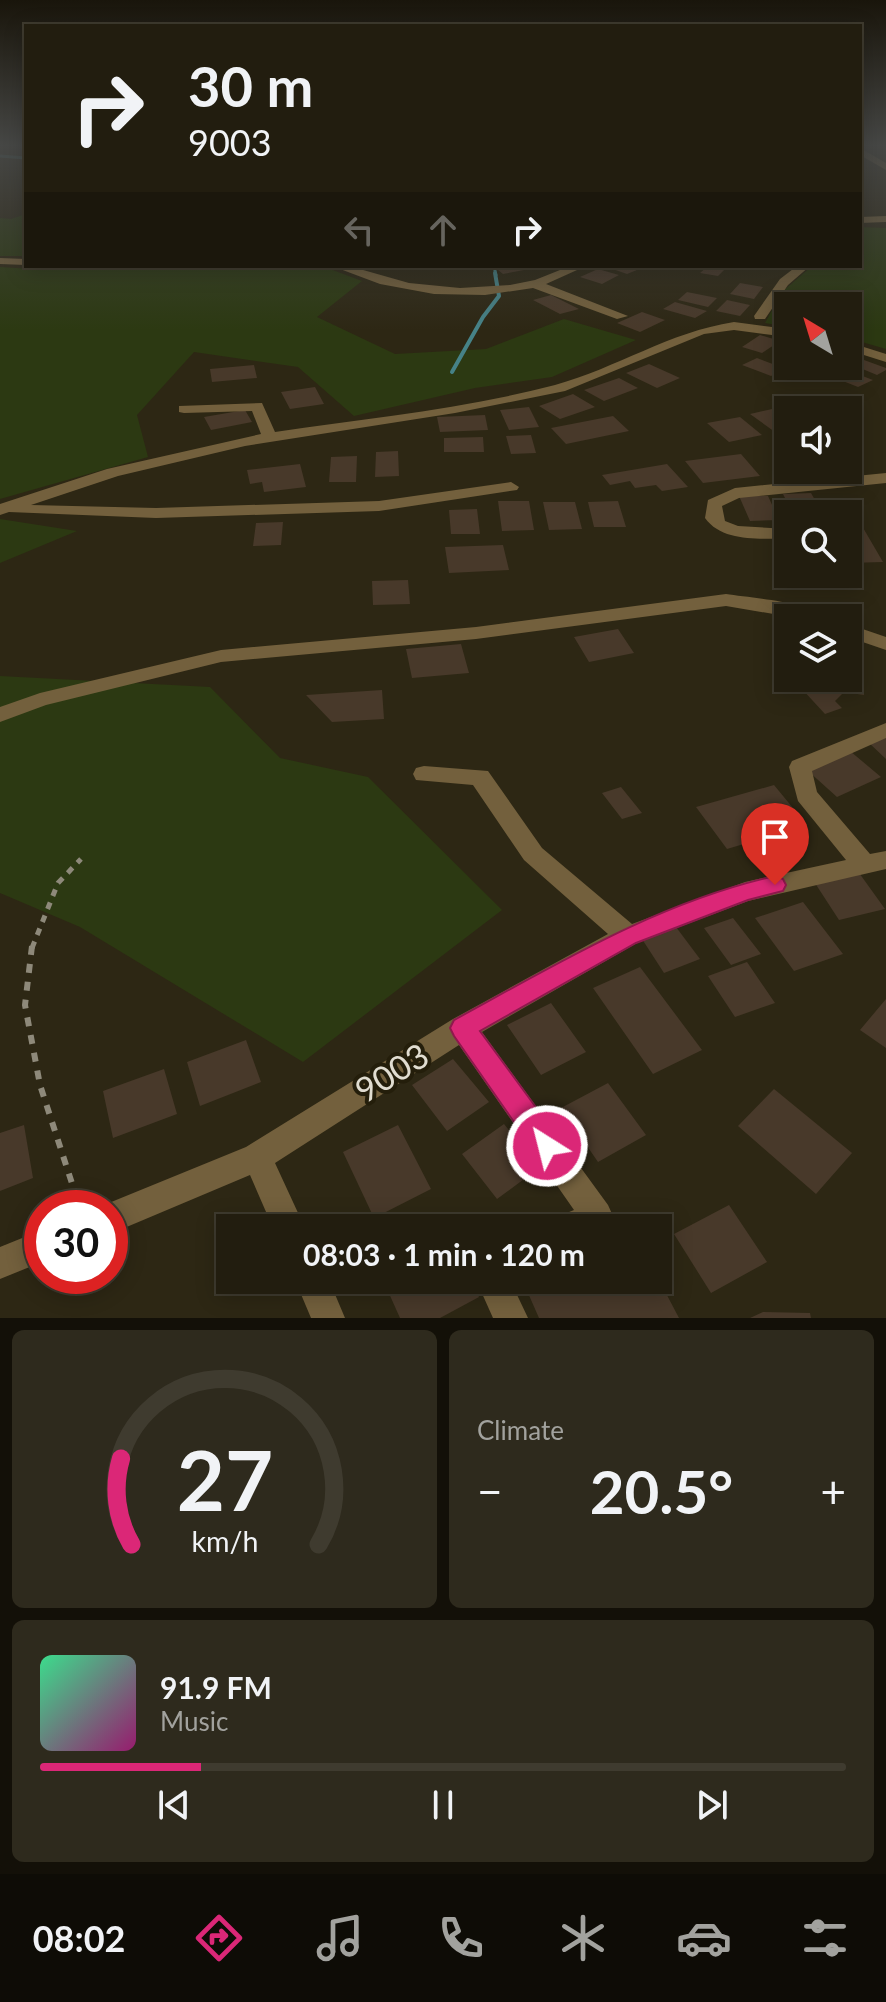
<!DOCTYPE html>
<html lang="en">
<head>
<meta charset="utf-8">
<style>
	body { margin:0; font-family:Lato,sans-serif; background:#2e2a1d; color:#f1f3f6; height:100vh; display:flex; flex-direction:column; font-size:30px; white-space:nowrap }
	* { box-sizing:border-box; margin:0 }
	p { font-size:26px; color:#a2a29e }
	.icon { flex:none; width:44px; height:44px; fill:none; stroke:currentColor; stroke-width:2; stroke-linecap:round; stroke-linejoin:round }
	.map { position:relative; height:1318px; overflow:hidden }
	.side { display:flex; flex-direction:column; gap:12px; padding:12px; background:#131008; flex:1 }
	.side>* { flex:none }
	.guide { position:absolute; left:24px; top:24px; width:838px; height:244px; border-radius:0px; box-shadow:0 4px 20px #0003,0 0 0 2px #3f3b2f; background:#221d0f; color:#f1f3f6; overflow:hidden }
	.needle { width:52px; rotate:322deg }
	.controls { position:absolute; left:774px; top:292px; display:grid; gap:16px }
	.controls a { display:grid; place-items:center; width:88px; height:88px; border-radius:0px; background:#221d0f; box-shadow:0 4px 20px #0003,0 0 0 2px #3f3b2f; font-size:40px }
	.speed { position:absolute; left:24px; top:1190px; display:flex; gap:16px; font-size:40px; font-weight:700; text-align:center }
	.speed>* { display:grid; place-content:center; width:104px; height:104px; border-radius:50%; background:#221d0f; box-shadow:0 4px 20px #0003,0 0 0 2px #3f3b2f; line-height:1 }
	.speed .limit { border:12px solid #d22; background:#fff; color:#111 }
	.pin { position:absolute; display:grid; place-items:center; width:68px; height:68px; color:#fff; margin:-82px -34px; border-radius:50% 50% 50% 0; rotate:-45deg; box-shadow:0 0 8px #0007 }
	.pin .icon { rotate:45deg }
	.me { position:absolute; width:88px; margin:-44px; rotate:324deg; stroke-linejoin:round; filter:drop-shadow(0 0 6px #0008) }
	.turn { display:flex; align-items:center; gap:28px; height:168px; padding:0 32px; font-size:36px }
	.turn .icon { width:104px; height:104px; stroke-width:2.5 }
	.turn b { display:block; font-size:56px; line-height:68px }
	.lanes { display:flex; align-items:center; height:76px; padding:0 32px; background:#0003; justify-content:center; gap:40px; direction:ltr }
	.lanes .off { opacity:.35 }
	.big { font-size:60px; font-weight:700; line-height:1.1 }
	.side .tile { flex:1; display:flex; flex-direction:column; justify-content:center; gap:12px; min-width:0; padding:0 28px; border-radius:12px; background:#2e2a1d }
	.side .dial { align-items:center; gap:0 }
	.dial svg { height:208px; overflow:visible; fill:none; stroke:#3f3b2f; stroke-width:7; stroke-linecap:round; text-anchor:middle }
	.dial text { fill:#f1f3f6; stroke:none }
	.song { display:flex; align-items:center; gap:24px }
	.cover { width:96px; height:96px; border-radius:12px; background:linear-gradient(135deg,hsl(150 70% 55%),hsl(320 70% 35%)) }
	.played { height:8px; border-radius:4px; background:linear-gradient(90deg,#db2777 20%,#3f3b2f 20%) }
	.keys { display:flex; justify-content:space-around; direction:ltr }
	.heat { display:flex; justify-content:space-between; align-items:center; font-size:44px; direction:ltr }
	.side .tiles { flex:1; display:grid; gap:12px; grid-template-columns:1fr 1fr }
	.tile:last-child { grid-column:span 2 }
	.trip { position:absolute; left:216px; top:1214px; width:456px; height:80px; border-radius:0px; background:#221d0f; box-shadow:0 4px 20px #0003,0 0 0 2px #3f3b2f; font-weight:700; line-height:80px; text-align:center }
	.tab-bar { display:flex; height:128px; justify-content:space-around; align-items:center; background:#0e0c06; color:#a2a29e }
	.tab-bar .icon { width:56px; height:56px }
	.tab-bar .active { color:#db2777 }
	.tab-bar b { font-size:36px; color:#f1f3f6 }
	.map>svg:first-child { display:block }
	.green { fill:#2c3912 }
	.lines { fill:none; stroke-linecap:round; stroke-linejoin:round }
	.stream-far1 { stroke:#468287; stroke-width:3 }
	.stream { stroke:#468287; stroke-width:4 }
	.building { fill:#48392a }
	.path-far1 { stroke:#8e897a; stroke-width:5; stroke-dasharray:7 7; stroke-linecap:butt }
	.path { stroke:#8e897a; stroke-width:6; stroke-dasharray:9 9; stroke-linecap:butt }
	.minor { fill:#73603d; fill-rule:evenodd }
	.route { fill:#db2777; stroke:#8e194d; stroke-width:2 }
	.labels { text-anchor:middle; stroke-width:8; stroke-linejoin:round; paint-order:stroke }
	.near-street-label { font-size:34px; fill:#e1ddd1; stroke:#241e0b }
</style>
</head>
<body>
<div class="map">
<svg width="886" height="1318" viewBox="0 0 886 1318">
	<rect width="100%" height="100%" fill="#2d2714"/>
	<path class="green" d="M26 214V256H0V218L11 219Z
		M860 227 886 228V349L848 338V306H788V327L765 323 782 292 812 266H860Z
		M143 266H322L362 281 317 317 395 354 486 349 564 319 636 340 552 377 475 388 354 416 298 367 194 352 137 415 148 457 0 499V267L47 270Z
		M0 519 77 531 0 563Z
		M0 676 210 687 280 758 368 777 502 910 303 1062 80 927 0 893Z"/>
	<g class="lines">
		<path class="stream-far1" d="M0 156 26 158
			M494 266 496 275"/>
		<path class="stream" d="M452 372 483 317 499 296 495 273"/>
	</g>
	<path class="building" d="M493 266H518L524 270 503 274Z
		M604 266H647L627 274Z
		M708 266H721L727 267 718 276 700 273Z
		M598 269 619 275 602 284 580 277Z
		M740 283 763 287 754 299 730 294Z
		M687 292 717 298 708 307 678 300Z
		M551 295 579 309 560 314 533 300Z
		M727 300 750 305 740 316 716 311Z
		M675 302 707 311 695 318 663 309Z
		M642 312 665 320 640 332 617 323Z
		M760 335 780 341 762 353 742 347Z
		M853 356 886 368V370L877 375 848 363V358Z
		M757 358 786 369 771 376 742 365Z
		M649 364 680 378 657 388 626 373Z
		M254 365 257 378 212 382 210 369Z
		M839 367 873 380 858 387 825 374Z
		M619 378 638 388 604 401 584 390Z
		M315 387 324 404 290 409 281 392Z
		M573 394 595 407 560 419 539 406Z
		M529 407 539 427 509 430 500 410Z
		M781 407 788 412V429L775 432 750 414Z
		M245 410 252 422 211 430 204 417Z
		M485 415 488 430 440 432 437 417Z
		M613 416 629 431 566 444 551 428Z
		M740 417 762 435 729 442 707 423Z
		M531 435 536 453 511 454 506 436Z
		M483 437 484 452H444V438Z
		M398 451 399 476 375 477 376 452Z
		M741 454 760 476 703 483 685 461Z
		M357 456 356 482H329L331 457Z
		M300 464 306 487 264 492 262 482 250 484 247 470Z
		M667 464 688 487 662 491 656 485 635 488 630 481 610 485 602 475Z
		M811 493 823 514H793L783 494Z
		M739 496H768L779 520 750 521Z
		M498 501H529L534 530 502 531Z
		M618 501 626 527H594L588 502Z
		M543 502H575L582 529 549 530Z
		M477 509 480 534H451L449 510Z
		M283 522 281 545 253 546 256 523Z
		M862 526 883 562 848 563V527Z
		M503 545 509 570 449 573 445 547Z
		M408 580 410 604 373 605 372 581Z
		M618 629 634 653 589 662 574 637Z
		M461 644 469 673 412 678 406 649Z
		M848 675 862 679 864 695 844 692 835 701 842 708 825 714 801 688 815 678H848Z
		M382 690 384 719 332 722 306 695Z
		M886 735V759L867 741Z
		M850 751 881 777 837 797 807 770Z
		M774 785 807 825 727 849 696 807Z
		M621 787 642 813 622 819 602 793Z
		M857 870 885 909 839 920 813 880Z
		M803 902 843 954 794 971 755 918Z
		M733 918 761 954 731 965 704 928Z
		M676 927 700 959 664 973 642 939Z
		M747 962 775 1003 735 1017 708 976Z
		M640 967 702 1050 653 1074 593 988Z
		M886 999V1048L860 1030Z
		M551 1003 586 1052 541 1075 507 1025Z
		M246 1040 261 1082 200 1106 187 1062Z
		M453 1059 489 1102 447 1131 412 1085Z
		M164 1069 177 1114 113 1138 103 1091Z
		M608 1083 646 1135 598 1162 561 1108Z
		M774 1089 852 1153 816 1194 738 1126Z
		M504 1124 539 1168 497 1199 462 1154Z
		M24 1125 33 1178 0 1191V1133Z
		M398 1125 431 1189 374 1218 343 1152Z
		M729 1205 767 1262 711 1293 674 1234Z
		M383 1280H470L479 1297 440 1318H400Z
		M558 1280H659L679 1318H539L528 1293Z
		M763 1312 810 1313 811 1318H750Z"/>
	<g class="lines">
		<path class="path-far1" d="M32 948 58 883 81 859"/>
		<path class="path" d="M32 946 25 1005 40 1085 80 1208"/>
		<path class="minor" d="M860 148 886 163V170L860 155Z
			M886 216V222L860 223V217Z
			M0 258 26 259V265L0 264Z
			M332 266H349L409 283 460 288 510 285 535 280 570 266H586L546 284 628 316 617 319 533 288 485 295 434 294 380 284Z
			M797 266H810L788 285 765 319H755L754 316 780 279Z
			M734 322 788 329V337L734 330 704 334 565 391 455 413 245 446 118 476 31 505 156 508 379 501 511 482 519 487 517 490 379 511 156 518 9 512 0 515V504L107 469 261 434 252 411 184 413 179 412V406L262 403 275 432C368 418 464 409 555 385 617 368 669 332 734 322Z
			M848 342 886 354V362L848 350Z
			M886 473V483L739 498 722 506 725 521 738 526 788 529V539C761 538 723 543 705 518L708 500 735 488Z
			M726 594C750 598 809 601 825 618H797L726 606 476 639 221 662 46 705 0 722V707L40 693 221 650 476 627Z
			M848 624 886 637V650L848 637Z
			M886 723V738L812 771 817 792 870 854 886 851V869L748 901 637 943 482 1032 608 1205 613 1216 608 1227 552 1228 557 1217 574 1210 459 1045 275 1163 305 1228H273L250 1175 110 1234V1208L99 1207 246 1147 453 1019 608 934 524 860 473 785 416 780 413 774 416 768 424 766 488 771 542 848 632 924 745 882 846 860 798 801 789 767 792 761Z
			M42 1230V1262L0 1279V1247Z
			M295 1280H329L345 1318H311Z
			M476 1280H510L528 1318H493Z"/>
	</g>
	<linearGradient id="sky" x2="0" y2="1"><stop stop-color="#19150b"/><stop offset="0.44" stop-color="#464745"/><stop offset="1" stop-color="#464745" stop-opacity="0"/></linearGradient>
	<rect width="886" height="330" fill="url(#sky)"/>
	<path class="route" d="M775 876 783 879 786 885 783 891 748 900 636 943 480 1031 557 1136 561 1146 557 1155 547 1159 537 1155 454 1036 450 1028 454 1020C557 964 659 902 775 876Z"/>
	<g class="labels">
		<g class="near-street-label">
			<text transform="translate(392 1073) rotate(-32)" y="12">9003</text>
		</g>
	</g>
</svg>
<div class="controls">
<a><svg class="needle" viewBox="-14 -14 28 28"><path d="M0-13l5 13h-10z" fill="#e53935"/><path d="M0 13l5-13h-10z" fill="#a2a29e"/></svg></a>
<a><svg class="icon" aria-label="sound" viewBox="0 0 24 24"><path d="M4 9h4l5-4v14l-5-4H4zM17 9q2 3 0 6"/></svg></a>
<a><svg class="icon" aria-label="search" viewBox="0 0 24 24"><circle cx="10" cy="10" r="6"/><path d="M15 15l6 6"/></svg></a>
<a><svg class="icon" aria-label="layers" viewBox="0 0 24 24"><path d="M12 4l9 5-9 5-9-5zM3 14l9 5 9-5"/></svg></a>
</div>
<div class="speed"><div class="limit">30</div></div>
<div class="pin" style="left:775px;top:885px;background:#d93025"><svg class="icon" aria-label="arrive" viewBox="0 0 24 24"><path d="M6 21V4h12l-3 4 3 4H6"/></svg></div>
<svg class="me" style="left:547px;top:1146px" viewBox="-20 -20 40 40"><circle r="17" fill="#db2777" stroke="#fff" stroke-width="3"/><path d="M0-11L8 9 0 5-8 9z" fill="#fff"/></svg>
<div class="trip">08:03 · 1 min · 120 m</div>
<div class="guide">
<div class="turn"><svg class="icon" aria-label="right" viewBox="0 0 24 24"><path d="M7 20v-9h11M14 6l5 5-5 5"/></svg><div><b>30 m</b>9003</div></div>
<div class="lanes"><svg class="icon off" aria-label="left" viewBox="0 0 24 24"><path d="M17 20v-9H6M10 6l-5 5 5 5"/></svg><svg class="icon off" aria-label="ahead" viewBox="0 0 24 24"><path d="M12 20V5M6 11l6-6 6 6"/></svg><svg class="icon" aria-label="right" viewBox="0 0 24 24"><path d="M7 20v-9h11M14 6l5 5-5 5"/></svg></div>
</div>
</div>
<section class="side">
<div class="tiles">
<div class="tile dial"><svg viewBox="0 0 100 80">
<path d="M14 69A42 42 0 1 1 86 69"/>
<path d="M14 69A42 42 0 0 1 10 36" stroke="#db2777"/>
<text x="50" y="56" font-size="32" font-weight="700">27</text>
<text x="50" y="72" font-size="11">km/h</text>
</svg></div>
<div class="tile"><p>Climate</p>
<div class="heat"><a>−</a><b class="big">20.5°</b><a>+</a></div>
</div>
<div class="tile">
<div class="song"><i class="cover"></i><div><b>91.9 FM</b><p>Music</p></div></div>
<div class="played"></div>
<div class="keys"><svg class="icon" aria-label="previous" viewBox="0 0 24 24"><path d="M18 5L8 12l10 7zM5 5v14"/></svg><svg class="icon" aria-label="pause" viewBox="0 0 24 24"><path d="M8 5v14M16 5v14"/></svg><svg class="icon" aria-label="next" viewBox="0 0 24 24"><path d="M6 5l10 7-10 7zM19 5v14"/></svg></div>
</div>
</div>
</section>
<nav class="tab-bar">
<b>08:02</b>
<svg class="icon active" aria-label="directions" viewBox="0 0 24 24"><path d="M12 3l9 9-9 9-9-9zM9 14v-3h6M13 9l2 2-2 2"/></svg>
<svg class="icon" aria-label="music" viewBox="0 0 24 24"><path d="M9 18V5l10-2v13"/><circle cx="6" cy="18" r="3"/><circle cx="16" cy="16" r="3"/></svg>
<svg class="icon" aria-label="phone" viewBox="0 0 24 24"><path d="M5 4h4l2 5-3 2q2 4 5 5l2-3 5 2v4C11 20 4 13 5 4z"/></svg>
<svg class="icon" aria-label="climate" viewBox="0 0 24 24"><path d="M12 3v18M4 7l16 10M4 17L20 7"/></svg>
<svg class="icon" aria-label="car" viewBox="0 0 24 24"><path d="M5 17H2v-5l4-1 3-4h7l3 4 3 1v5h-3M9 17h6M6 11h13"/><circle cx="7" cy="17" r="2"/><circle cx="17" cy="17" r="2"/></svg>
<svg class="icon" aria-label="filters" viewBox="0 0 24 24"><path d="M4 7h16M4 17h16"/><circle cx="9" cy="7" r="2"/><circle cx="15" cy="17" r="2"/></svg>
</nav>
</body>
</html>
